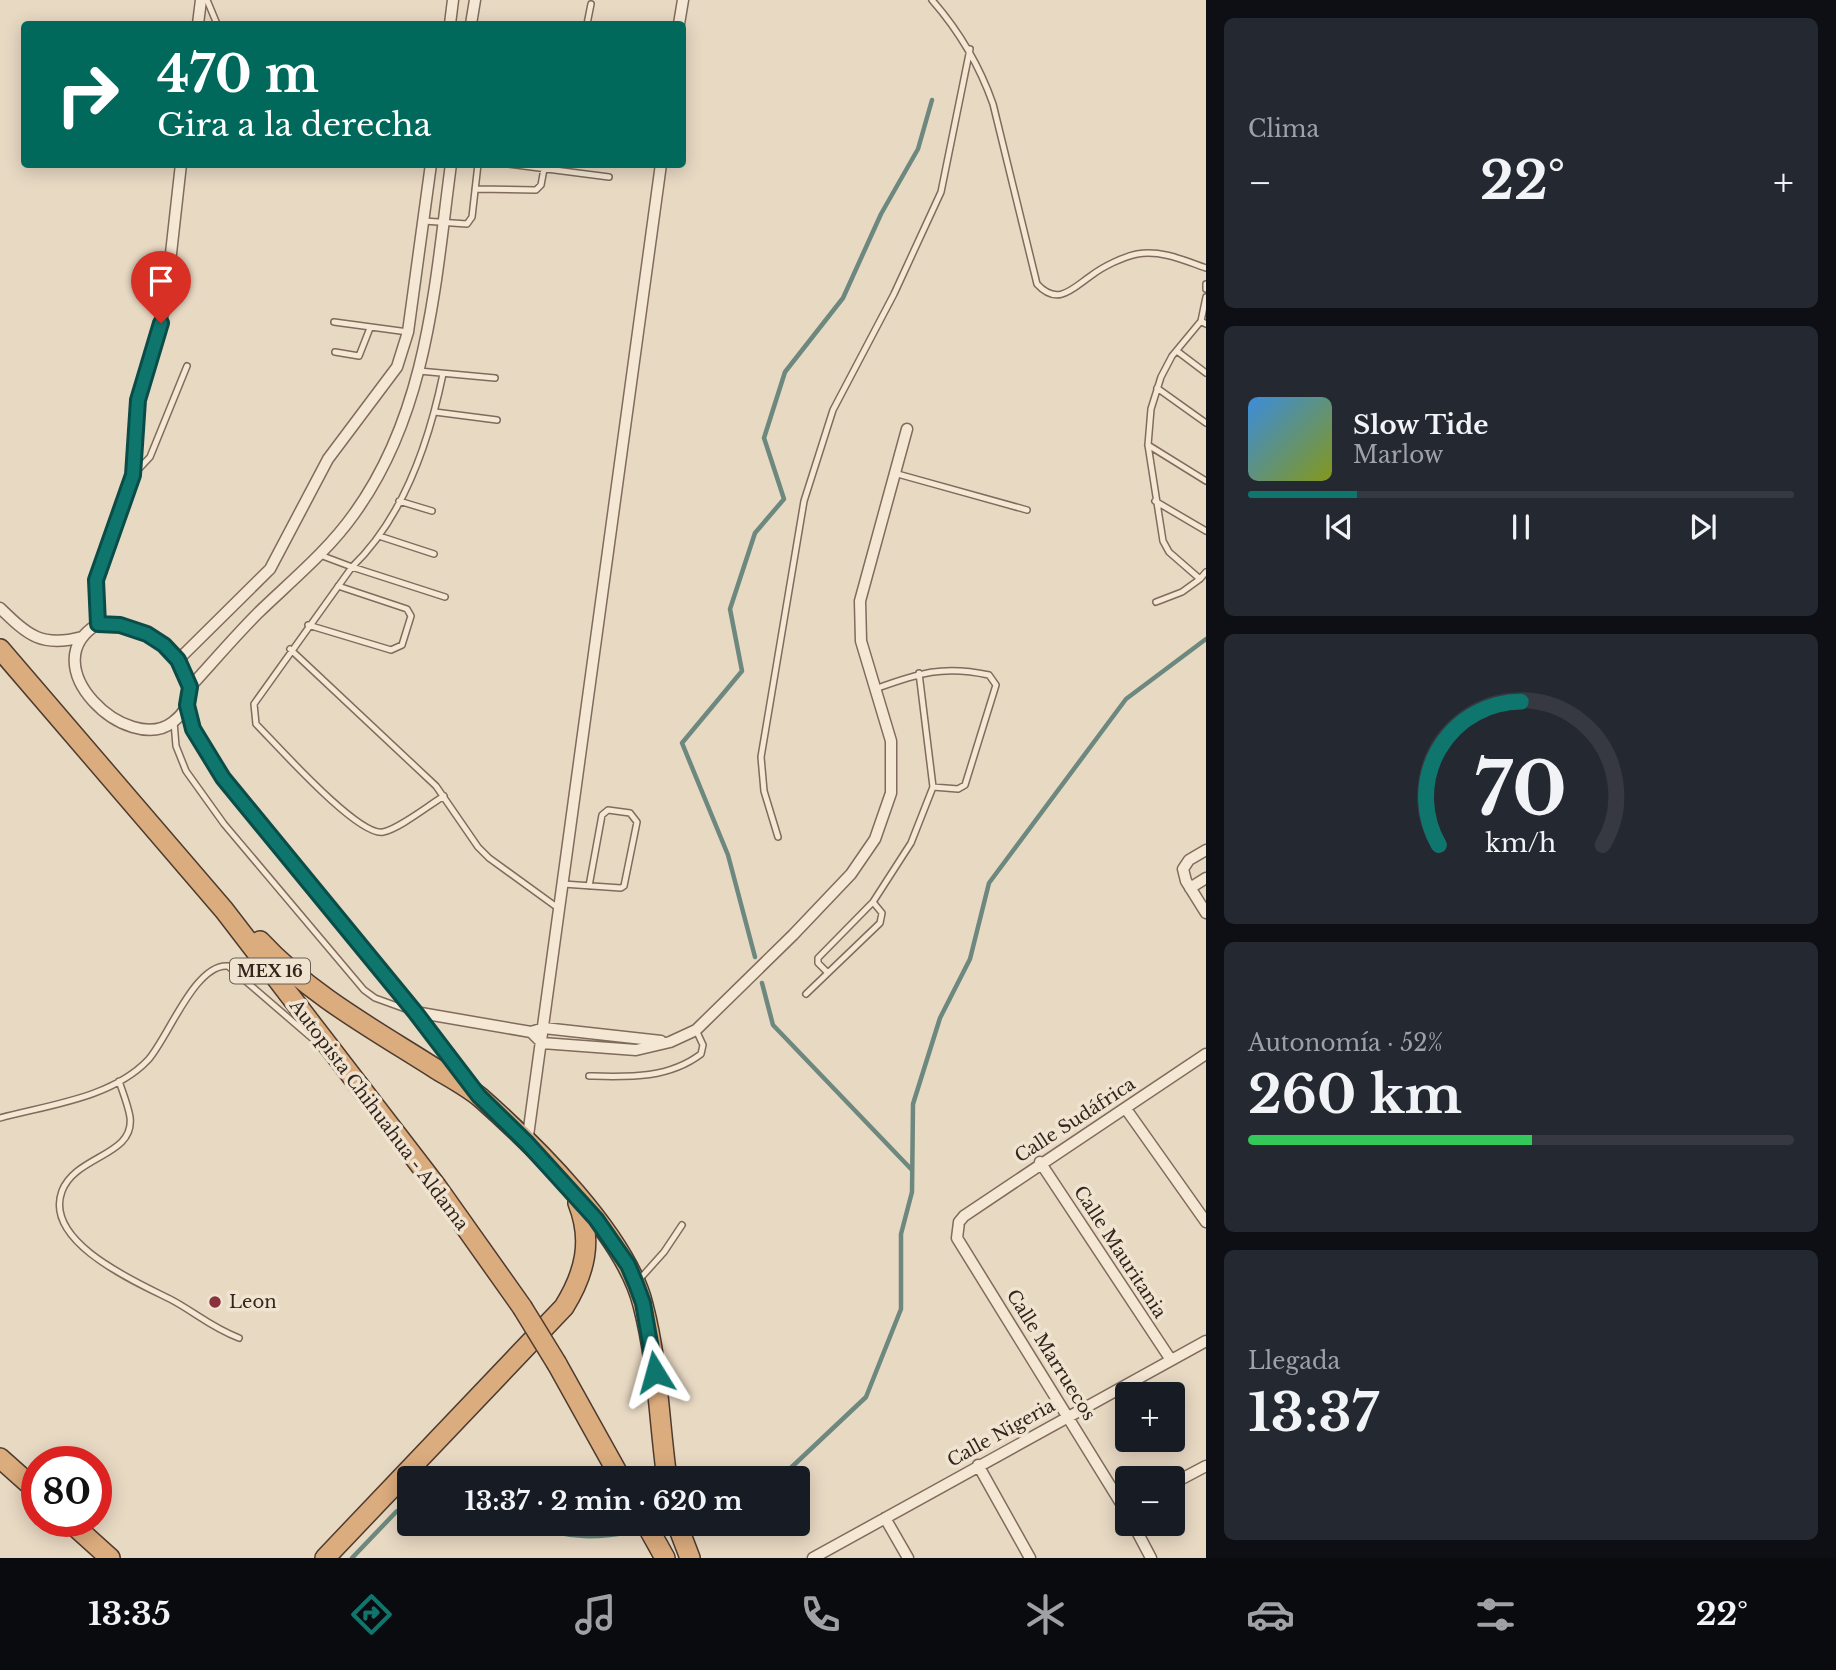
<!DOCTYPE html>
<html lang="es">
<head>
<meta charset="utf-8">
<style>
	body { margin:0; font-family:"Libre Baskerville",serif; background:#242831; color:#f1f3f6; height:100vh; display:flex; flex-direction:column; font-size:26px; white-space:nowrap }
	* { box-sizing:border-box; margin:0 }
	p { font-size:23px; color:#9ea1a6 }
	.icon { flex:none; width:38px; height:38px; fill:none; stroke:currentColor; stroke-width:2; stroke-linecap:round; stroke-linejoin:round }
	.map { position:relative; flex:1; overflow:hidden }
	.side { display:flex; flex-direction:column; gap:18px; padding:18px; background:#0d0f14; width:630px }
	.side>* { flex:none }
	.top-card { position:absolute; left:21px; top:21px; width:665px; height:147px; border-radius:7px; box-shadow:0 4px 18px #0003; background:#00695c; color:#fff; overflow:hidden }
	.tools { position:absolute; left:1115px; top:1382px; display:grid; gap:14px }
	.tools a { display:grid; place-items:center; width:70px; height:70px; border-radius:7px; background:#171b24; box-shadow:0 4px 18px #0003; font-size:35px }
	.speed { position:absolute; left:21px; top:1446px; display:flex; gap:14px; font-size:35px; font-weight:700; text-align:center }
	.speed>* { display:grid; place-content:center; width:91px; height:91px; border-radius:50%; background:#171b24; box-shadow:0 4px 18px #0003; line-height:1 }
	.speed .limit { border:10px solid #d22; background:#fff; color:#111 }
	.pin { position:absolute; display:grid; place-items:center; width:60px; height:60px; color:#fff; margin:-72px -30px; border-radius:50% 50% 50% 0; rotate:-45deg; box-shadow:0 0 7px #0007 }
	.pin .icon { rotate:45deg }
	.me { position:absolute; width:77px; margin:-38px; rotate:352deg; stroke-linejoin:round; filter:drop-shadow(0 0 5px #0008) }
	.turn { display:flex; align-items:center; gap:24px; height:147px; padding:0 21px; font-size:32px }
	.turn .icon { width:91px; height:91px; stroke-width:2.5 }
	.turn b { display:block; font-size:49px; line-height:60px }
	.big { font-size:52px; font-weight:700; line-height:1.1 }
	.side .tile { flex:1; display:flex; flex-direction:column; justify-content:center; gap:10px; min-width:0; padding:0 24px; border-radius:10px; background:#242831 }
	.side .dial { align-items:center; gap:0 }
	.dial svg { height:182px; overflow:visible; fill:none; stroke:#363941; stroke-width:7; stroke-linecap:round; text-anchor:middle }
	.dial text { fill:#f1f3f6; stroke:none }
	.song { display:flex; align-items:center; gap:21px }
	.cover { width:84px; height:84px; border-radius:10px; background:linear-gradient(135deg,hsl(210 70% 55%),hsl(70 70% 35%)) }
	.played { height:7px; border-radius:4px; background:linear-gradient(90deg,#0f766e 20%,#363941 20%) }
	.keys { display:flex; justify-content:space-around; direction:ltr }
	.heat { display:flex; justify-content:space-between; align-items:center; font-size:38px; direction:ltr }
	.charge { height:10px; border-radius:5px; background:linear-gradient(90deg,#34c759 52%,#363941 0) }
	.trip { position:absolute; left:397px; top:1466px; width:413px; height:70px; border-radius:7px; background:#171b24; box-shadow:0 4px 18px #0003; font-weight:700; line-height:70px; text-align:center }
	.tabs { display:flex; height:112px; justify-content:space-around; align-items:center; background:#090b0e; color:#9ea1a6 }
	.tabs .icon { width:49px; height:49px }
	.tabs .active { color:#0f766e }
	.tabs b { font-size:32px; color:#f1f3f6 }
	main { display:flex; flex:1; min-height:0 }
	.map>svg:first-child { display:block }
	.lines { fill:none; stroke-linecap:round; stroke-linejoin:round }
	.stream { stroke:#6d887e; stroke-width:4.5 }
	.service-casing { stroke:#806b5c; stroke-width:8 }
	.minor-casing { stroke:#806b5c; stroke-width:13 }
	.trunk-casing { stroke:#4e3b2f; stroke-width:22 }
	.service { stroke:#f4e7d4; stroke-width:5 }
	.minor { stroke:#f4e7d4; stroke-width:10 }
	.trunk { stroke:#dbac7d; stroke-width:19 }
	.trunk-bridge-casing { stroke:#4e3b2f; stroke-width:22; stroke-linecap:butt }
	.trunk-bridge { stroke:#dbac7d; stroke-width:19 }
	.route-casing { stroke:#0a4d48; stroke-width:18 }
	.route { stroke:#0f766e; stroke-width:12 }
	.poi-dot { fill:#88333c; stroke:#f0e4d1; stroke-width:2.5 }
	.labels { text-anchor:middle; stroke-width:7; stroke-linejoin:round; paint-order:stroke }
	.shield { fill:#f0e4d1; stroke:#6b5e54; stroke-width:2 }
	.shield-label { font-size:16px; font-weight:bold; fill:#32251e }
	.street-label { font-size:18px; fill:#32251e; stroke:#f0e4d1 }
	.poi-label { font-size:18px; fill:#32251e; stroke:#f0e4d1; text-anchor:start }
</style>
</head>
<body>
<main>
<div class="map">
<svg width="1206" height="1558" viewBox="0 0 1206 1558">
	<rect width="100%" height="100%" fill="#e8d9c3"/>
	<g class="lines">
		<path class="stream" d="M755 957 728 855 682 743 742 671 730 609 755 533 784 499 764 438 785 372 843 298 881 214 918 149 932 100
			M762 983 773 1025 912 1170
			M779 1479 866 1397 901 1309V1234L912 1192 913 1104 940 1018 970 959 989 883 1126 699 1206 639
			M534 1524C568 1540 599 1538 635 1531
			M352 1558 396 1512 410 1503"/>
		<g class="service-casing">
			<path id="service" d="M207 0 217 24
				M932 0C960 32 979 64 993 104L1037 284C1058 307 1073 288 1092 275 1104 266 1123 257 1137 254 1162 250 1183 260 1206 268
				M587 24 591 4
				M508 164 609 177
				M475 189 536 190 541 185 544 169
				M424 221 467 224 472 217 478 164
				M1206 284V289
				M1201 321 1206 297
				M334 322 408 332
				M1206 324 1201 321 1172 356 1161 377 1151 409 1148 445 1163 541 1169 552 1200 579 1206 572
				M1177 351 1206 373
				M335 352 359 356 370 328
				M419 371 495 378
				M1157 388 1206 423
				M435 412 497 420
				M1148 445 1206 481
				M135 473 150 457 187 366
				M894 473 1027 510
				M399 501 432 511
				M1155 501 1206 531
				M379 536 434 554
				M320 555 352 567C403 518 429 442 443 374
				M1156 602 1182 592 1200 579
				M308 625 391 650 402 645 411 616 407 609 338 586
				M290 649 436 786 478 847 489 858 558 908
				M919 673 933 787
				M174 722 176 746 186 771 224 824 364 990 375 998 411 1011
				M444 796C429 805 399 829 383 832 358 837 276 744 256 724L254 704 352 567 445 597
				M778 837 764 791 761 757 804 501 833 410 894 294 941 192 970 49
				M563 884 621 888 624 886 637 822 630 813 608 810 602 815 589 886
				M828 973 818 963V958L873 902
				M806 994 880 923 882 913 873 902 911 843 933 787 958 789 965 785 996 685 989 675C943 665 919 673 875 689
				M589 1076C628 1077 668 1079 701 1054L703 1045 696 1030
				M119 1081C123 1093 128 1105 130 1117 135 1156 76 1155 62 1191 43 1242 136 1282 170 1299 195 1312 210 1327 239 1338
				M0 1118C48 1105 112 1098 148 1060 168 1038 195 963 228 966L313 1039
				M638 1281 664 1252 682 1225"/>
		</g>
		<g class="minor-casing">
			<path id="minor" d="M198 24 201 0
				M450 24 453 0
				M471 24 475 0
				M679 24 683 0
				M0 608C28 635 41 648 82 637
				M98 624 96 580 133 475 138 400 165 307 181 164
				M98 624C115 625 129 627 145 634 177 647 209 695 173 722 128 757 30 664 98 624Z
				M178 660 270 569 328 459 397 367 408 332 431 164
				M190 687C213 662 234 637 258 613 291 581 327 552 354 514 428 412 435 284 451 164
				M187 705 198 740 224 778 415 1012 469 1083
				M1206 850 1189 860 1183 869 1186 881 1206 913
				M1190 888 1206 878
				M415 1012 531 1032 544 1028 661 1041
				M531 1032 542 1043 636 1050 670 1042 696 1030 793 935 851 874 875 839 891 793V741L861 641 860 601 907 429
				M1126 1109 1206 1222
				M527 1143 661 164
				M1040 1162 1171 1360
				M978 1465 1030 1558
				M1172 1484 1206 1466
				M1127 1513 957 1238 959 1222 964 1216 1206 1054
				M885 1518 908 1558
				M1133 1524 1151 1558
				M813 1558 1206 1341"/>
		</g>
		<g class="trunk-casing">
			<path id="trunk" d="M0 649 224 910 437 1187 522 1307
				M260 941C310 995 375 1030 436 1069 451 1078 468 1087 481 1098 534 1145 626 1235 643 1305 658 1362 659 1421 667 1479
				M557 1364 621 1479
				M0 1458 37 1491
				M69 1521 110 1558
				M646 1524 665 1558
				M677 1524 690 1558
				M325 1558 564 1307C585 1273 593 1241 578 1203"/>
		</g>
		<use href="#service" class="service"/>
		<use href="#minor" class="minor"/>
		<use href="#trunk" class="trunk"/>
		<g class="trunk-bridge-casing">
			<path id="trunk-bridge" d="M522 1307 557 1364"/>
		</g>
		<use href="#trunk-bridge" class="trunk-bridge"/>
	</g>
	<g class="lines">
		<g class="route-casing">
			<path id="route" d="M161 323 138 400 133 475 96 580 98 624 120 625 147 634 164 645 178 660 190 687 187 705 193 729 223 778 415 1012 479 1096 527 1143 596 1219 628 1265 636 1284 643 1303 655 1372"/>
		</g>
		<use href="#route" class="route"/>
	</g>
	<circle class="poi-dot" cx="215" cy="1302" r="7"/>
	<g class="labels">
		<rect class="shield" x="230" y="958.5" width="80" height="25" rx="5"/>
		<g class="shield-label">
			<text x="270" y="977">MEX 16</text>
		</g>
		<g class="street-label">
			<text transform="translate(379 1115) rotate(53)" y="6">Autopista Chihuahua - Aldama</text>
			<text transform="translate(1075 1120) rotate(-33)" y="6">Calle Sudáfrica</text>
			<text transform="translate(1120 1252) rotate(57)" y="6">Calle Mauritania</text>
			<text transform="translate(1051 1355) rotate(58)" y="6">Calle Marruecos</text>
			<text transform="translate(1001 1433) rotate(-29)" y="6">Calle Nigeria</text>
		</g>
		<g class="poi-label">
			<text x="229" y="1308">Leon</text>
		</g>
	</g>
</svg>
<div class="tools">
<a>+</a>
<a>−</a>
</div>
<div class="speed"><div class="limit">80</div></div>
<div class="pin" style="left:161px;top:323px;background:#d93025"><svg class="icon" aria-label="arrive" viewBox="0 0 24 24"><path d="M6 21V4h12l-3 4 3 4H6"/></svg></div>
<svg class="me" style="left:655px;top:1372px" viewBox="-20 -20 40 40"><path d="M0-17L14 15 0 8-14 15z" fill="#0f766e" stroke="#fff" stroke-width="4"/></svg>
<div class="trip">13:37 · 2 min · 620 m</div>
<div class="top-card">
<div class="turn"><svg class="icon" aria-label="right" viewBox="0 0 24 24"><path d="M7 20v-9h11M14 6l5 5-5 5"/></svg><div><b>470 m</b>Gira a la derecha</div></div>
</div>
</div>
<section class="side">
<div class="tile"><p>Clima</p>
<div class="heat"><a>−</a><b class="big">22°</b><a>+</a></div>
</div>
<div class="tile">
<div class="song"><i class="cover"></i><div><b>Slow Tide</b><p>Marlow</p></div></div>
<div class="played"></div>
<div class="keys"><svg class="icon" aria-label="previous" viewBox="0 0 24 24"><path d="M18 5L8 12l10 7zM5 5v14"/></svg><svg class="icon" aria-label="pause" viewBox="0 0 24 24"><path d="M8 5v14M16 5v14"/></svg><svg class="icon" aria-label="next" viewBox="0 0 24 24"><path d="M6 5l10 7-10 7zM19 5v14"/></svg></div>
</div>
<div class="tile dial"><svg viewBox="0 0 100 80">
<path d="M14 69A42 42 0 1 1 86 69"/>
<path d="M14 69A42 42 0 0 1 50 6" stroke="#0f766e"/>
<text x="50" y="56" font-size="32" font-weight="700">70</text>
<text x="50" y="72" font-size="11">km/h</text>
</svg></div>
<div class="tile"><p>Autonomía · 52%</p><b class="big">260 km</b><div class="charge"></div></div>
<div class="tile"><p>Llegada</p><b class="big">13:37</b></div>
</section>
</main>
<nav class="tabs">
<b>13:35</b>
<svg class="icon active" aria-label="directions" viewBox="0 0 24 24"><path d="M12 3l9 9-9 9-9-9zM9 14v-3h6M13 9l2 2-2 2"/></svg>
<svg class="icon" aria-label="music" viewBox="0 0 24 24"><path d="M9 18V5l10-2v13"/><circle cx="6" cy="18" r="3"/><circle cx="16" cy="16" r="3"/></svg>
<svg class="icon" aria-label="phone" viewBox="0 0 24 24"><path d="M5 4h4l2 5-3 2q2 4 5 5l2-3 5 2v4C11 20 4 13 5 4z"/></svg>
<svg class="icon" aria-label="climate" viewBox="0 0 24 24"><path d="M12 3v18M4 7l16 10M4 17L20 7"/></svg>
<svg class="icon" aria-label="car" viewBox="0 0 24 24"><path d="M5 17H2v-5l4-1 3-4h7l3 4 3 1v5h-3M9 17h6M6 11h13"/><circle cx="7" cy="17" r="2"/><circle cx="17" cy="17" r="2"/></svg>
<svg class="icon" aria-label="filters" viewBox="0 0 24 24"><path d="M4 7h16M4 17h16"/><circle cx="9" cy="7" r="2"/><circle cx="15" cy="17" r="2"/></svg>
<b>22°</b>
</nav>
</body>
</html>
